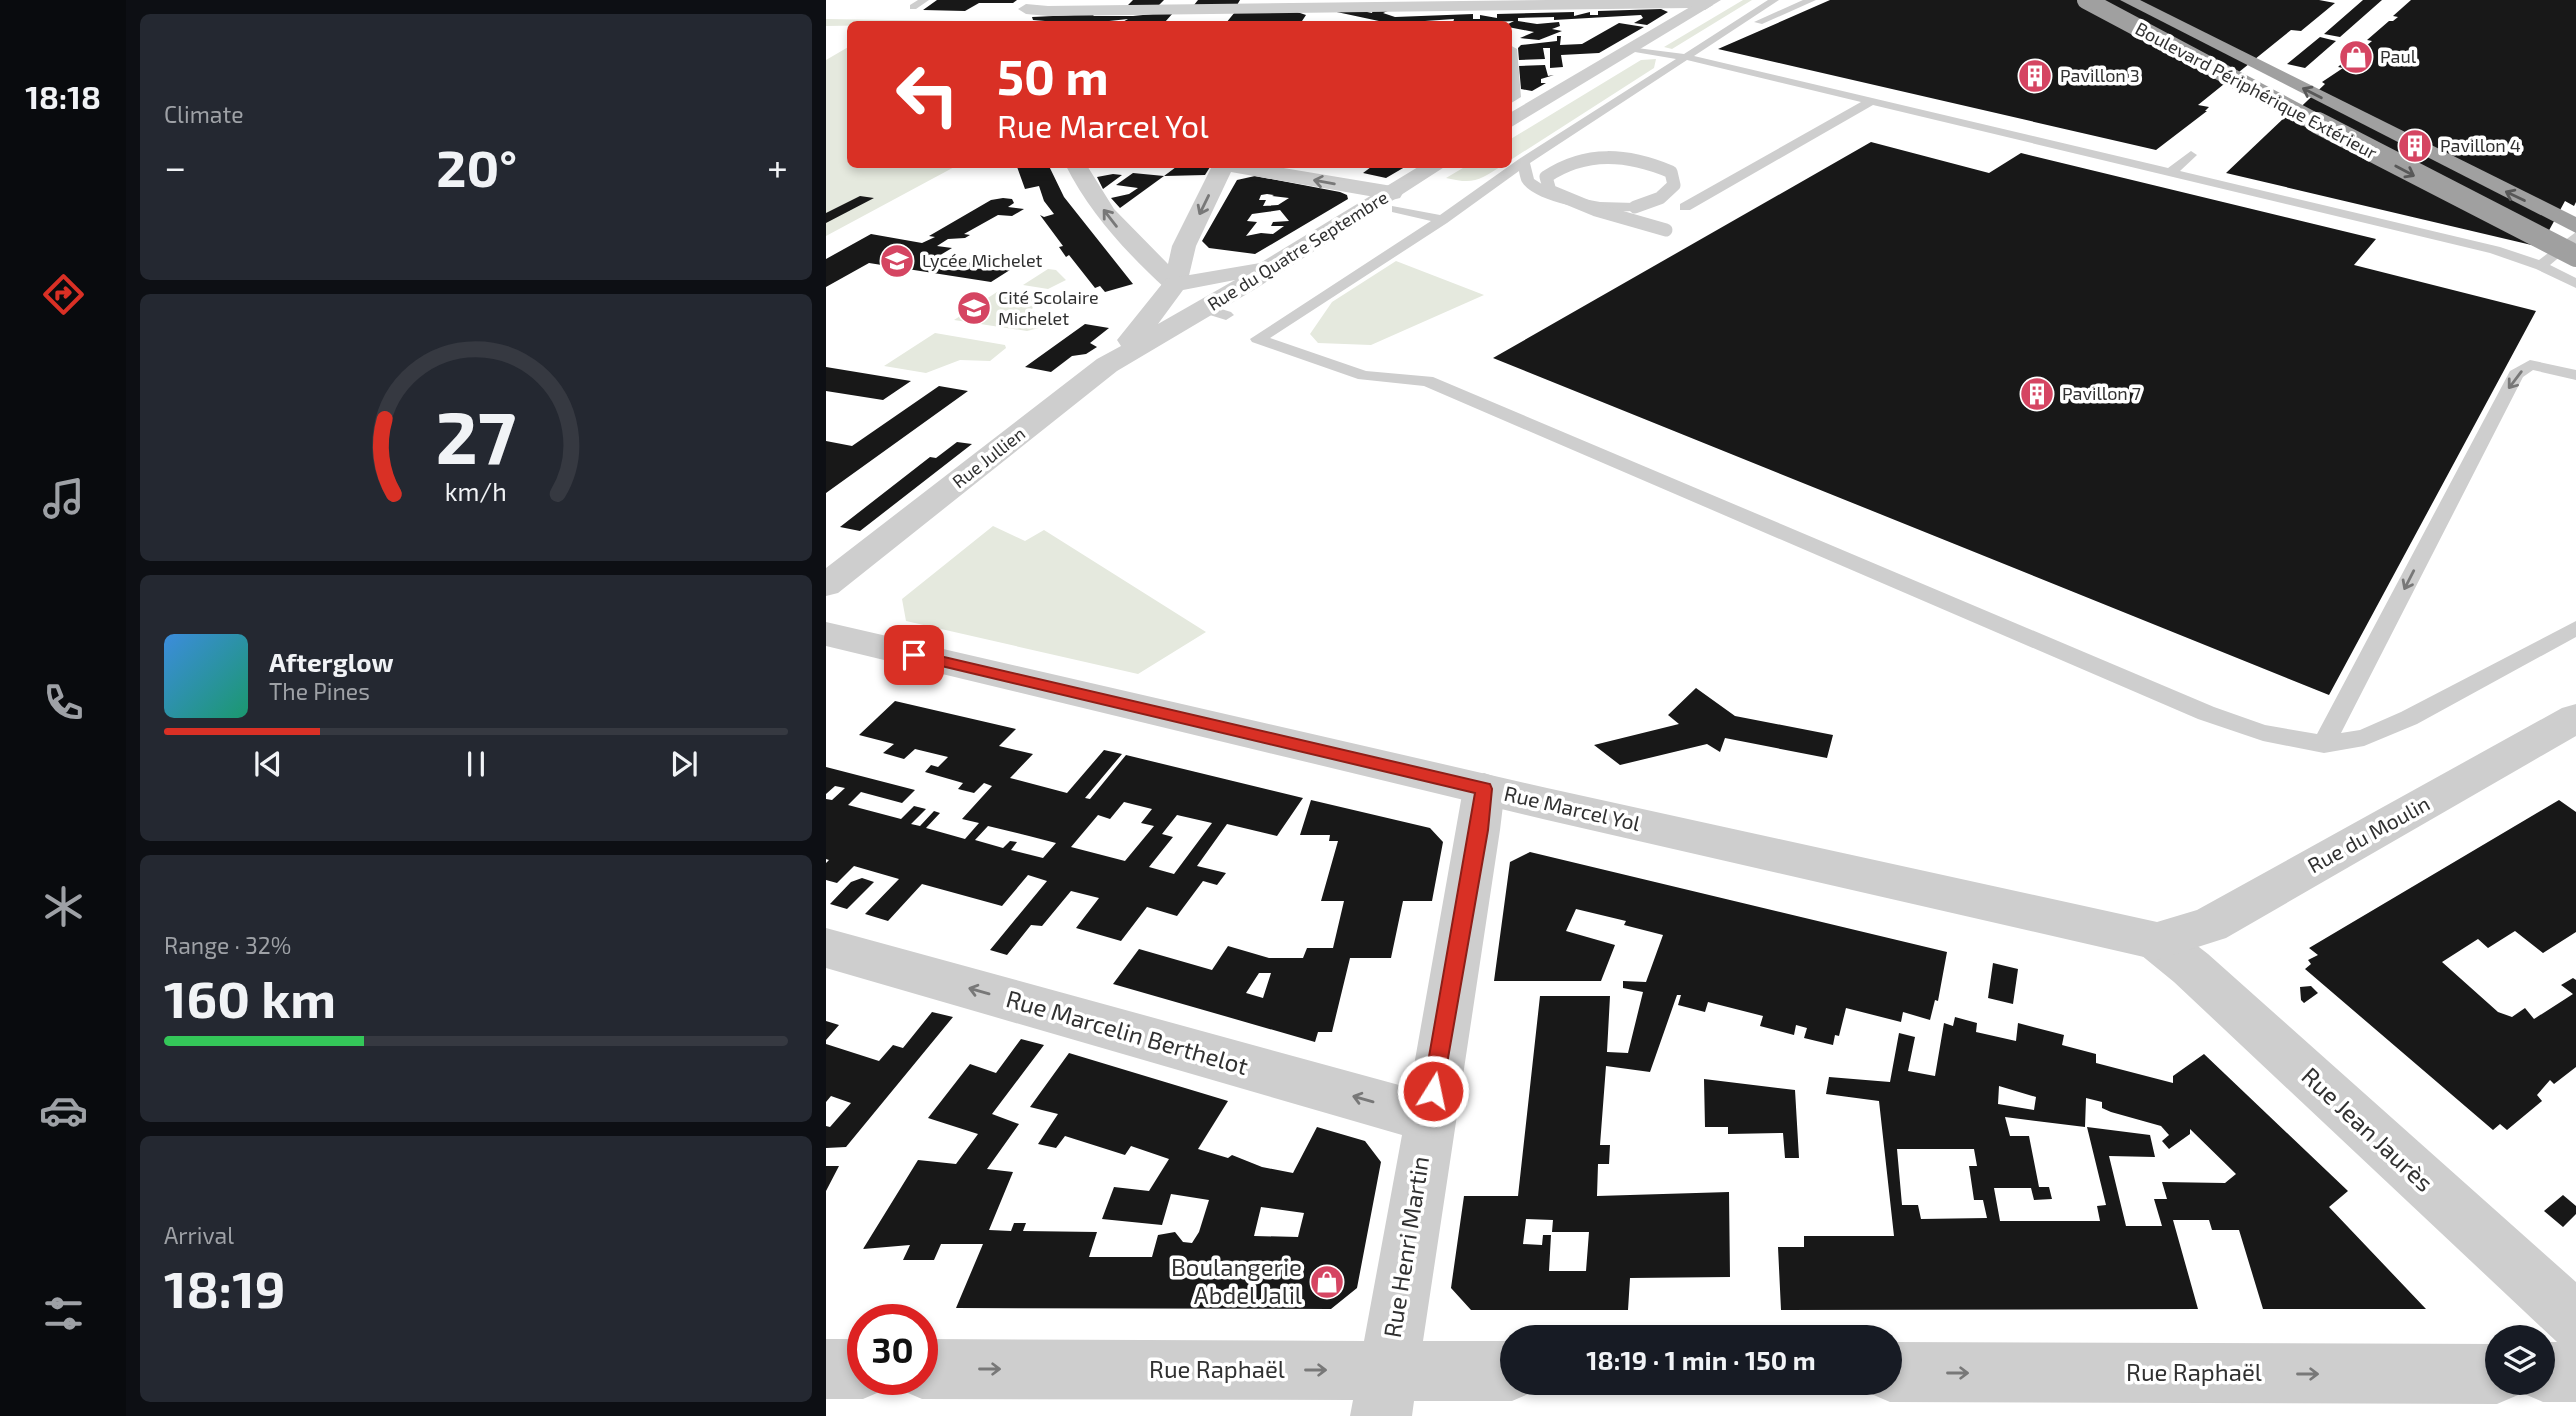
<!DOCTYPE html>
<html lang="en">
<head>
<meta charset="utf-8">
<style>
	body { margin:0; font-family:"Exo 2",sans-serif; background:#242831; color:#f1f3f6; height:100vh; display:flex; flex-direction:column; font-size:26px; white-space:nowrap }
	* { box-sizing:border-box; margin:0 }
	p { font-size:23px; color:#9ea1a6 }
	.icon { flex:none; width:38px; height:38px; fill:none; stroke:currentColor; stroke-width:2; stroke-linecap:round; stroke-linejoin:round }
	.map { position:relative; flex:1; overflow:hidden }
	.side { display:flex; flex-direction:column; gap:14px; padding:14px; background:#0d0f14; width:700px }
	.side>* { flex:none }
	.top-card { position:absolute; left:21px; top:21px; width:665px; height:147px; border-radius:10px; box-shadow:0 4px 10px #0003; background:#d93025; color:#fff; overflow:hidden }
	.controls { position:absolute; left:1659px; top:1325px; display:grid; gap:14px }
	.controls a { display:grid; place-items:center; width:70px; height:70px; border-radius:50%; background:#171b24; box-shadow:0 4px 10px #0003; font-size:35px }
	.speed { position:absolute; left:21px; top:1304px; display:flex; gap:14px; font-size:35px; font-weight:700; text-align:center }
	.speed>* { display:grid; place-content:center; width:91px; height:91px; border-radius:50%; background:#171b24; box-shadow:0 4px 10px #0003; line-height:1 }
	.speed .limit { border:10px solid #d22; background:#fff; color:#111 }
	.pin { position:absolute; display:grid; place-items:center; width:60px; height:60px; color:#fff; margin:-30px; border-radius:14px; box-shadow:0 4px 10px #0006 }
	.me { position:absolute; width:77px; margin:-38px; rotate:10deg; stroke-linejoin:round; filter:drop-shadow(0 0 5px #0008) }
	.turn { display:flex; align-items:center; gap:24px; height:147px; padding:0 35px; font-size:32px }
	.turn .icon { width:91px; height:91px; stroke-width:2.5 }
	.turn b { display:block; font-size:49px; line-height:60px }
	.big { font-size:52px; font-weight:700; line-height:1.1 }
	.side .card { flex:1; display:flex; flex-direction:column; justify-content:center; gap:10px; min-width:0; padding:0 24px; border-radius:10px; background:#242831 }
	.side .dial { align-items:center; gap:0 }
	.dial svg { height:182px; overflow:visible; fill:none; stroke:#363941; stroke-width:7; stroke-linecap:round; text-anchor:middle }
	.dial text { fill:#f1f3f6; stroke:none }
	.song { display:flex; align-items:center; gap:21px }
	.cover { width:84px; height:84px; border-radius:10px; background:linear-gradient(135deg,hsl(210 70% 55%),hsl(160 70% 35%)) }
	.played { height:7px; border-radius:4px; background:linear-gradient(90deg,#d93025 25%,#363941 25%) }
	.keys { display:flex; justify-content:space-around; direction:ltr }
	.heat { display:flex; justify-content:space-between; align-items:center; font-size:38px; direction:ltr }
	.charge { height:10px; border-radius:5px; background:linear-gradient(90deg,#34c759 32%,#363941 0) }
	.trip { position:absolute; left:674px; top:1325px; width:402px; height:70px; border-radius:35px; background:#171b24; box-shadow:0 4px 10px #0003; font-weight:700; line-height:70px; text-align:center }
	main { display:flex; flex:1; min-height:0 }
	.tabs { display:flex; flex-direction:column; width:126px; justify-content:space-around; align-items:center; background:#090b0e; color:#9ea1a6 }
	.tabs .icon { width:49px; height:49px }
	.tabs .current { color:#d93025 }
	.tabs b { font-size:32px; color:#f1f3f6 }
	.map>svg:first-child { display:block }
	.green { fill:#e5e9de }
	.building { fill:#181818; fill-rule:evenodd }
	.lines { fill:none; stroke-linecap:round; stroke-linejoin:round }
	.service { fill:#cecece; fill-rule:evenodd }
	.minor { fill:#cecece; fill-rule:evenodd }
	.tertiary { fill:#cecece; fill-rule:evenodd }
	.trunk { fill:#a0a0a0; fill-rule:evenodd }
	.service-bridge { stroke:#cecece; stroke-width:13 }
	.trunk-bridge-far1 { stroke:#a0a0a0; stroke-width:18 }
	.trunk-bridge { stroke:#a0a0a0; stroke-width:22 }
	.oneway { stroke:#585858 }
	.oneway2 { stroke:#787878 }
	.route { fill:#d93025; stroke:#8d1f18; stroke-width:2 }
	.labels { text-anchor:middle; stroke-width:7; stroke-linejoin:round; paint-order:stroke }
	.far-poi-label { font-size:18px; fill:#313131; stroke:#fff; text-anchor:start }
	.far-street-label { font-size:18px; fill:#313131; stroke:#fff }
	.street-label { font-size:21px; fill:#313131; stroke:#fff }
	.near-street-label { font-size:24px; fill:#313131; stroke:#fff }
	.near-poi-label { font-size:24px; fill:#313131; stroke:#fff; text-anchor:end }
</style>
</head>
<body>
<main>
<nav class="tabs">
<b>18:18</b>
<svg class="icon current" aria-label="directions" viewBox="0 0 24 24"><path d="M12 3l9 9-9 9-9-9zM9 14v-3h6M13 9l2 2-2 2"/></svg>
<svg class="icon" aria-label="music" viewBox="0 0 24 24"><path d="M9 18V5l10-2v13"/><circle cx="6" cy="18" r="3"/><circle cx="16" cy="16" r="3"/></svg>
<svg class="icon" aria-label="phone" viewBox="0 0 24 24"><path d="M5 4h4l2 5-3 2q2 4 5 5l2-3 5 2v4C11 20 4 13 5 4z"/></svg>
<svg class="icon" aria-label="climate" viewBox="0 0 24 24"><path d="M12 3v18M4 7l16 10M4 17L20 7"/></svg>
<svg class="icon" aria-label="car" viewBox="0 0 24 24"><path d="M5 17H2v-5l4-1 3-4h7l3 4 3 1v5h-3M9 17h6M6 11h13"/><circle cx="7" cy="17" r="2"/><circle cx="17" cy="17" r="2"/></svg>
<svg class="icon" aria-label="filters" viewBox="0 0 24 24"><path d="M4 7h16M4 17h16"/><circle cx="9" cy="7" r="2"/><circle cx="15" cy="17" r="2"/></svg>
</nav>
<section class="side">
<div class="card"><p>Climate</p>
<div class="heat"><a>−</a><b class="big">20°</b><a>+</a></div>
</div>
<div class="card dial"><svg viewBox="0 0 100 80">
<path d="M14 69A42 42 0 1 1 86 69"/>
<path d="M14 69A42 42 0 0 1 10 36" stroke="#d93025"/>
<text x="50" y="56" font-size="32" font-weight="700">27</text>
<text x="50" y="72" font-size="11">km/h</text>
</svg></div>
<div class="card">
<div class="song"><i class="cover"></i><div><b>Afterglow</b><p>The Pines</p></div></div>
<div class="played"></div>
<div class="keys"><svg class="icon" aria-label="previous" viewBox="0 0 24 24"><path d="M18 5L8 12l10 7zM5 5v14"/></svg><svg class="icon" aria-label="pause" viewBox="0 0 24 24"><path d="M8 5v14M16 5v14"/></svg><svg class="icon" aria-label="next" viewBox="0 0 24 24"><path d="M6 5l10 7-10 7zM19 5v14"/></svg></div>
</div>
<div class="card"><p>Range · 32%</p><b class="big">160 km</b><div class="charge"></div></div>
<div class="card"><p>Arrival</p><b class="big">18:19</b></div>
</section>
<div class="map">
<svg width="1750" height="1416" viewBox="0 0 1750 1416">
	<rect width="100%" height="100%" fill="#fff"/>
	<path class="green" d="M917 0H926L846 49 838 47Z
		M0 19 132 21 129 23 133 24 0 26Z
		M24 46V164L132 165 0 236V60Z
		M830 59 828 68 683 161V140L815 60Z
		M642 165V164L677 165C653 180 649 185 620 178Z
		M570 261 658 295 545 345 492 343 484 334 506 302Z
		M222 269 230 270 240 280 222 289 197 285Z
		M174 290 209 296 206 310 210 314 227 318 213 328 201 331 128 320Z
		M109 333 179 345 180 348 164 361 134 360 100 373 58 366Z
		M167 526 199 541 218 530 380 632 312 674 80 621 76 599Z"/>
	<path class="building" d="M111 0H191L187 3H153L139 11 97 10Z
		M307 0H338L332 6H301Z
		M372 0H414L411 5H368Z
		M1004 0H1493L1509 3 1475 31 1465 30 1372 105 1383 107 1379 111H1381L1330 150 892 49Z
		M1537 0H1556L1514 37 1498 34Z
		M1585 0H1750V202L1748 206 1739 201 1714 247 1400 173 1459 117 1462 119 1499 84 1496 82 1517 68 1512 67 1536 45 1540 46 1546 41 1541 40 1563 21H1567L1572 17 1567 16Z
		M835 9 842 12 821 25 808 23 817 18 815 15 728 20V17L692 18V21L711 24 733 22 734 26 726 29 736 31 713 40 694 38 708 32 682 27V24L688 21 635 24 638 23H627L628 19 599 21 593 24H567L506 11 542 10 541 12 546 13 547 10H564L557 13 569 17 647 14V19H654V15L671 18V14L748 12V16L764 12V15H772V11Z
		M468 11 480 15 474 24 400 23 409 12Z
		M337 13H347L339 22 323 24H293L302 19 255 24 207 20 206 17 269 14 267 16H307Z
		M793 23 818 27 773 53 735 55 737 67 724 68V48H717L719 59 693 60 692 48 695 45 731 41V36H735L734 45 756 44Z
		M1494 37 1510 41 1479 68 1461 64Z
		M719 65 722 76 728 75 715 79V83H720L706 91 695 89 693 66Z
		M1045 142 1163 173 1195 153 1550 239 1528 265 1710 311 1503 695 667 358Z
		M190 164H222L238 197 307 284 279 292 274 286 269 288 243 255 240 257 233 247 237 246 214 215 218 217 228 214 218 201 213 186 199 189Z
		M360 164 384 167 379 175 338 176 350 167H358Z
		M549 164H584L560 178 537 173Z
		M307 173 338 176 294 208 285 198 303 194 312 188 290 185Z
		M287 174 296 175 277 189 271 177Z
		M429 176 514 192 521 195 522 199 429 254 383 248 376 241 411 180ZM441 194 448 195 446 196 463 198 452 205 437 206 440 200H433L435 195ZM454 210 463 221 447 222 445 226H458L447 234 435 233 420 236 431 222 421 221 426 214Z
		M34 196 48 198 0 223V213Z
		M177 198 186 199 188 203 182 207 198 209 186 216 172 215 138 234 144 235 139 238 122 239 111 246 126 248 111 257 187 268 165 282 43 263 0 287V259L45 234 96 243 109 237 103 236 165 200Z
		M259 324 283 328 264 343 271 347 260 354 246 356 225 372 199 367Z
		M0 367 85 381 57 400 0 391Z
		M113 386 142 391 0 493V441L26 446Z
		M131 442 146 444 34 531 14 527 104 457 110 458Z
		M870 688 909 716 1007 735 1001 758 899 738 894 752 881 744 794 765 768 745 853 724 842 715Z
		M69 701 190 729 173 746 207 754 184 778 241 793 278 750 296 754 259 798 264 799 300 755 477 798 451 836 401 824 371 866 400 873 391 885 377 881 351 916 321 907 295 941 250 928 273 898 245 891 216 926 205 925 181 955 164 950 221 881 202 875 176 906 96 884 62 921 39 914 73 879 28 866 11 883 0 880V863L3 860 0 859V799L6 800 19 788 9 786 0 794V767L89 790 76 803 35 792 22 805 75 819 88 806 100 809 85 824 94 826 108 811 114 813 100 828 139 839 153 823 136 819 166 786 158 783 148 793 132 789 137 783 99 772 105 765 112 767 122 757 89 749 78 759 57 753 68 744 33 735ZM298 802 326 809 315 823 328 826 299 861 245 847 272 815 284 819ZM351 815 386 823 348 874 323 867 347 837 336 834ZM162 826 203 836 230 843 217 858 185 850 191 842 184 841 177 848 149 840Z
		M485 800 604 828 617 842 606 901H577L565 958H524L506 1032H492L489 1042 287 984 313 949 386 970 402 946 443 958H477L481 948H507L518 901H495L512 841H503L504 835H474ZM433 973H445L437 998 420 993Z
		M1733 800 1750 812V932L1717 953 1689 931 1662 948 1652 939 1616 962 1672 1012 1686 1017 1699 1008 1708 1019 1747 994 1735 985 1747 978 1750 980V1067L1728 1084 1724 1080 1711 1095 1716 1101 1681 1130 1674 1124 1667 1130 1479 969 1485 964 1482 960 1492 955 1483 948Z
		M704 852 1121 952 1112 1001 1109 1000 1104 1020 1077 1012 1075 1022 1020 1008 1013 1036 1009 1035 1007 1045 978 1038 981 1028 970 1025 968 1035 934 1026 937 1016 882 1002 879 1012 852 1005 855 995H851L824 1072 780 1066 774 1145H784L783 1164H772L771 1196 903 1192 904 1277 804 1278 802 1310H645L625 1288 638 1196H692L714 996H784L781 1052 802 1053 817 992 797 988V981L820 982 837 935 798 925 800 921 750 909 740 931 789 945 775 981H668L684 862ZM700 1219 727 1220 726 1232H763L760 1271H723L725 1235H717L716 1245 697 1244Z
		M36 878 48 882 21 909 4 904 25 882Z
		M1167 963 1192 969 1187 1004 1162 998Z
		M1485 986 1492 993 1478 1003 1475 1000 1474 987Z
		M106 1012 127 1017 20 1147 0 1148V1126L4 1127 25 1103 5 1096 0 1102V1044L53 1061 67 1045 77 1048Z
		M1129 1017 1151 1023 1150 1032 1190 1041 1192 1023 1238 1035 1236 1045 1270 1054V1063L1347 1083V1076L1378 1054 1522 1191 1503 1207 1600 1309H1437L1413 1230H1386L1383 1220H1347L1372 1309 955 1310 952 1247H978V1236H1068L1053 1101 1000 1094 1003 1077 1064 1082 1073 1033 1089 1037 1082 1071 1109 1076 1118 1023 1127 1026ZM1173 1086 1210 1097 1208 1110 1172 1104ZM1260 1098 1276 1102V1108L1285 1112 1335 1126 1343 1135 1336 1141 1343 1149 1364 1134V1129L1410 1174 1399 1183 1336 1182 1341 1199H1328L1336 1226H1300L1283 1156 1329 1157 1324 1135 1261 1127 1280 1205 1271 1206 1274 1221H1174L1168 1188H1205L1208 1200 1226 1199 1223 1187H1213L1203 1136H1184L1179 1117 1259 1127ZM1071 1149H1148L1151 1166H1143L1148 1200H1157L1161 1218 1095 1219 1092 1205H1076Z
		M0 1021 13 1025 0 1040Z
		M195 1039 218 1045 166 1114 193 1124 161 1169 187 1172 163 1230 185 1231 188 1223H200L197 1231 271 1232 263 1257H326L332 1235 349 1232 357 1242 366 1243 373 1232 383 1200 345 1194 336 1225 276 1219 288 1187 323 1191 343 1159 305 1146 299 1155 239 1136 230 1148 212 1144 232 1114 204 1107 243 1053 402 1101 372 1149 402 1158 406 1155 436 1167 467 1173 491 1127 539 1141 555 1162 531 1288 505 1309 130 1308 157 1244H115L108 1260H77L84 1245 37 1249 92 1160 130 1164 152 1134 102 1118 144 1064 170 1073ZM435 1207 478 1213 472 1237 428 1236Z
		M878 1079 969 1090 973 1158H959L957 1133 902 1134V1127H879Z
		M0 1166H13L0 1191Z
		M1737 1195 1750 1206V1214L1737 1227 1718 1211Z"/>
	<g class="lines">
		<path class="service" d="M92 0H103L90 9H84V5Z
			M942 0H953L868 56 1342 168 1365 151 1371 155 1354 171 1674 247 1713 260 1750 232V243L1724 265 1750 278V288L1710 269 1664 253 1047 105 864 210H854V204L1035 102 861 60 704 163 708 179 731 194 774 202 809 203 814 204V210C788 215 711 206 696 182 695 181 693 172 693 171L621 223 444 338 540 371 607 377 1388 707 1439 725 1491 734 1684 371 1704 360 1750 370V380L1707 370 1697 377 1515 733 1534 730 1575 712 1750 621V637L1591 724 1538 746 1498 753 1437 741 1372 719 598 386 532 379 426 342 424 339 605 221 566 212V206L614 215 693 159 850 59 803 51V47L858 54Z
			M977 0H990L936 24 928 22Z
			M379 304 405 312 408 315 400 320 374 312 371 309 374 306Z"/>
		<path class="minor" d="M723 0H877L887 5 879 10 864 8 222 16 200 14 192 9 200 4 222 6Z
			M682 44 691 49 695 97 682 105Z
			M239 164H260L288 209 342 264 346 246 387 164H433L566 186 574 188 577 193 574 198 566 200 405 172 370 246 361 284 358 289 349 291 340 289C300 252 264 214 239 164Z
			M658 773 673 778 679 789 674 830 597 1341H686V1382H711L707 1392 686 1401H588L586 1416H524L527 1400 96 1399 75 1390 70 1379H96V1339L538 1341 576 1135 0 968V928L584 1088 637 789 643 778Z
			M1331 922 1347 927 1382 954 1750 1282V1402H1717L1696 1393 1694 1390 1692 1395 1671 1404 1064 1402 1043 1393 1038 1382H1064V1342L1671 1344V1382H1717V1342H1731L1348 982 1315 955 1308 941 1315 927Z
			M0 1339H37V1379H63L58 1390 37 1399H0Z"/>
		<path class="tertiary" d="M876 0H895L682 129V114Z
			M597 164H623L431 288 291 371 12 593 0 596V568L271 359 295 346 291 340 340 279 434 263ZM409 280 332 324 357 290Z
			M0 622 721 788 1331 922 1371 910 1736 708 1750 704V736L1400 938 1331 960 721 820 0 646Z"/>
		<path class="trunk" d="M1294 0H1314L1750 217V233Z"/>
		<path class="service-bridge" d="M809 207 834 198 848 185 845 172C802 154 760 150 720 177L724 191 770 210 840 230"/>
		<path class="trunk-bridge-far1" d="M1260 0 1495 125"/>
		<path class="trunk-bridge" d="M1492 123 1750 256"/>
	</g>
	<defs><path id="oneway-shaft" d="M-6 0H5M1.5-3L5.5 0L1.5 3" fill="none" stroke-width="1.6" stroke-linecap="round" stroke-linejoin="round" transform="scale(1.75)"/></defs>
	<g class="oneway">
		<use href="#oneway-shaft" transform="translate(1486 93) rotate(-153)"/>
		<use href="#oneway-shaft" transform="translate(1579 171) rotate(28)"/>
		<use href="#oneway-shaft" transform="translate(1689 196) rotate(-154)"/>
	</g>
	<g class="oneway2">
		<use href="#oneway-shaft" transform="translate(498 182) rotate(-170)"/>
		<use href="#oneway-shaft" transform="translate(378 205) rotate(116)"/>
		<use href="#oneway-shaft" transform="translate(284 218) rotate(-128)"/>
		<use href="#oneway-shaft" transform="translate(1689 380) rotate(127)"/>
		<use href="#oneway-shaft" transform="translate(1583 580) rotate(117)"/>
		<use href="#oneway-shaft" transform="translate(153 991) rotate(-164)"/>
		<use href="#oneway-shaft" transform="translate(537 1099) rotate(-164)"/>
		<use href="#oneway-shaft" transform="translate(164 1369)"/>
		<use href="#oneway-shaft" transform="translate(490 1370)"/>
		<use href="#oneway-shaft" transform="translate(1132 1373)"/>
		<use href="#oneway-shaft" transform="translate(1482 1374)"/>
	</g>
	<path class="route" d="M88 650 664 784 666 789 662 830 615 1098 607 1101 600 1098 597 1091 649 793 82 658 80 655Z"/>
	<defs>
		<g id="shop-disc" transform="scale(1.75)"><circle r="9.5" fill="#d54562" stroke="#fff"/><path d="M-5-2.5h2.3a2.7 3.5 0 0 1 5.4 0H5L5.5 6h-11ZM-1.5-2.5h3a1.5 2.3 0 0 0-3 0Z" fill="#fff"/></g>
		<g id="building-disc" transform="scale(1.75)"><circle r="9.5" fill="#d54562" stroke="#fff"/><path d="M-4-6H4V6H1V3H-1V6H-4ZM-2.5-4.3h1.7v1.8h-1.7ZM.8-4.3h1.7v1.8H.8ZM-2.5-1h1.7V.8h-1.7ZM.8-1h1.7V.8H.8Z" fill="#fff"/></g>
		<g id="school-disc" transform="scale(1.75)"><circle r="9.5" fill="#d54562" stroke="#fff"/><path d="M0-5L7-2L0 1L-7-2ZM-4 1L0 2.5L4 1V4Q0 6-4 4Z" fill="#fff"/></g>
	</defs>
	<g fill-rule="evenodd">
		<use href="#shop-disc" x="1530" y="57"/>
		<use href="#building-disc" x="1209" y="76"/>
		<use href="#building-disc" x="1589" y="146"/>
		<use href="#school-disc" x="71" y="261"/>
		<use href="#school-disc" x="148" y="308"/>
		<use href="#building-disc" x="1211" y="394"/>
		<use href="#shop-disc" x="501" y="1282"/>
	</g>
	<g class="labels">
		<g class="far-poi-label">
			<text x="1554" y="63">Paul</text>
			<text x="1234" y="82">Pavillon 3</text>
			<text x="1614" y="152">Pavillon 4</text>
			<text x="96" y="267">Lycée Michelet</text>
			<text x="172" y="304">Cité Scolaire<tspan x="172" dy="21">Michelet</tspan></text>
			<text x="1236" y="400">Pavillon 7</text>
		</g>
		<g class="far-street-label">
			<text transform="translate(1430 91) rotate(28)" y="6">Boulevard Périphérique Extérieur</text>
			<text transform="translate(472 251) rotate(-32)" y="6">Rue du Quatre Septembre</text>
			<text transform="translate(163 458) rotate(-38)" y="6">Rue Jullien</text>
		</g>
		<g class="street-label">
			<text transform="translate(746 809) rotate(13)" y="7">Rue Marcel Yol</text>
			<text transform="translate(1543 835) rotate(-29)" y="7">Rue du Moulin</text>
		</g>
		<g class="near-street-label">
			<text transform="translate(301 1033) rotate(16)" y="8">Rue Marcelin Berthelot</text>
			<text transform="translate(1541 1130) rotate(43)" y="8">Rue Jean Jaurès</text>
			<text transform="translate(581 1247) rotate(-81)" y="8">Rue Henri Martin</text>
			<text x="391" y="1378">Rue Raphaël</text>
			<text x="1368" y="1381">Rue Raphaël</text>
		</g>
		<g class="near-poi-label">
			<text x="476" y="1276">Boulangerie<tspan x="476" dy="28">Abdel Jalil</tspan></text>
		</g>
	</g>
</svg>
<div class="controls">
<a><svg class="icon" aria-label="layers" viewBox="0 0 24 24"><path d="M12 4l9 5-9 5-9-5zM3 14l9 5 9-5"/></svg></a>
</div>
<div class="speed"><div class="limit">30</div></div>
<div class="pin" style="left:88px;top:655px;background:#d93025"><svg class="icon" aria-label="arrive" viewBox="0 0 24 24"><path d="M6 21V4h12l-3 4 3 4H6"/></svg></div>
<svg class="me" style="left:607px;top:1091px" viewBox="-20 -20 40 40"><circle r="17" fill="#d93025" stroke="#fff" stroke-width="3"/><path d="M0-11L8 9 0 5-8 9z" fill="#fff"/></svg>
<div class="trip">18:19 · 1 min · 150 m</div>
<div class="top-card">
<div class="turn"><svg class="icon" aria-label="left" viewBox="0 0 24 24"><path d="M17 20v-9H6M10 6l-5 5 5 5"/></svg><div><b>50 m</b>Rue Marcel Yol</div></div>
</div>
</div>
</main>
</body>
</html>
